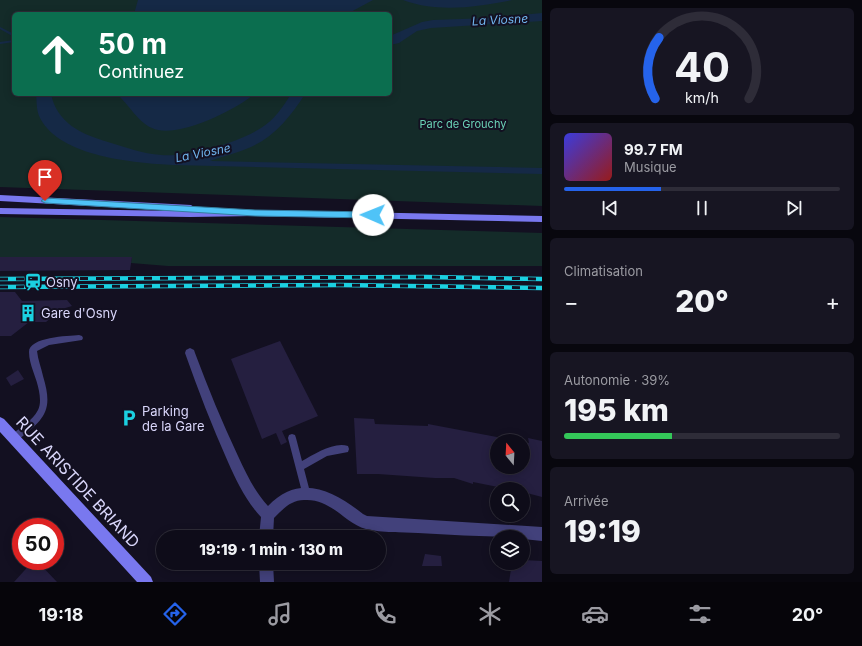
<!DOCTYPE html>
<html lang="fr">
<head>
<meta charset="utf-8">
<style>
	body { margin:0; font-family:Inter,sans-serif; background:#171522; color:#f1f3f6; height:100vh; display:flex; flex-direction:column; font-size:15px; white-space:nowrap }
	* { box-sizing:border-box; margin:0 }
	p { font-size:13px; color:#9b9ba2 }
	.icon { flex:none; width:22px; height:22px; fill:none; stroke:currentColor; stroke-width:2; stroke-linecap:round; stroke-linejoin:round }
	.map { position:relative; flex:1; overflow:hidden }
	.details { display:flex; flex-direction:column; gap:8px; padding:8px; background:#08070e; width:320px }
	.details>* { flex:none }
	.guide { position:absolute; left:12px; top:12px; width:380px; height:84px; border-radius:6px; box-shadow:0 2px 10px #0003,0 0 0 1px #2e2c38; background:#0b6e4f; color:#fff; overflow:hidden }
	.needle { width:26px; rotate:342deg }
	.controls { position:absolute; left:490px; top:434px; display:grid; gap:8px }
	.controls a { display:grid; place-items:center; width:40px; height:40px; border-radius:50%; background:#0e0c19; box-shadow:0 2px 10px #0003,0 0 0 1px #2e2c38; font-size:20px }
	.speed { position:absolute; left:12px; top:518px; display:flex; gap:8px; font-size:20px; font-weight:700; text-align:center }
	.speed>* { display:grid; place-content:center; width:52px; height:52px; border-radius:50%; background:#0e0c19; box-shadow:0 2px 10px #0003,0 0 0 1px #2e2c38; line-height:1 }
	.speed .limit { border:6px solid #d22; background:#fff; color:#111 }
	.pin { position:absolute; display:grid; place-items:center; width:34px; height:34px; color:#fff; margin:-41px -17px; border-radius:50% 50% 50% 0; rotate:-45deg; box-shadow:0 0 4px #0007 }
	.pin .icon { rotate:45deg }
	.me { position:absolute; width:44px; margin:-22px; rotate:271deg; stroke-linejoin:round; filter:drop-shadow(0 0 3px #0008) }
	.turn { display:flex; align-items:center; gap:14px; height:84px; padding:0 20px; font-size:18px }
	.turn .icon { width:52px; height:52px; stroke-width:2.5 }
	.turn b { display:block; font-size:28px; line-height:34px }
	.big { font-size:30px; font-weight:800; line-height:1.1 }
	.details .widget { flex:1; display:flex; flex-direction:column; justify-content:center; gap:6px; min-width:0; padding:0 14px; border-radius:6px; background:#171522 }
	.details .dial { align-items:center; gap:0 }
	.dial svg { height:104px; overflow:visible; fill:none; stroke:#2e2c38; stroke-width:7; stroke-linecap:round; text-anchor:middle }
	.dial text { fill:#f1f3f6; stroke:none }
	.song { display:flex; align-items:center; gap:12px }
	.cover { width:48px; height:48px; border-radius:6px; background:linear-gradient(135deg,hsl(240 70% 55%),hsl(0 70% 35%)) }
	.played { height:4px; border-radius:2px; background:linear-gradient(90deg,#2563eb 35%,#2e2c38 35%) }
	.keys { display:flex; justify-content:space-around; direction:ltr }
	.heat { display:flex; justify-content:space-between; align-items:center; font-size:22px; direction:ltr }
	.charge { height:6px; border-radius:3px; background:linear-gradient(90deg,#34c759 39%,#2e2c38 0) }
	.trip { position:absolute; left:156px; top:530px; width:230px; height:40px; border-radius:20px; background:#0e0c19; box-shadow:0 2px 10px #0003,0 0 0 1px #2e2c38; font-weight:800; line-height:40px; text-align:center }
	.tab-bar { display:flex; height:64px; justify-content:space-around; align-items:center; background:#06050a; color:#9b9ba2 }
	.tab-bar .icon { width:28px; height:28px }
	.tab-bar .selected { color:#2563eb }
	.tab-bar b { font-size:18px; color:#f1f3f6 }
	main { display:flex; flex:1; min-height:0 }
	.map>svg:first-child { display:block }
	.green { fill:#142b29; fill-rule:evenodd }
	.water { fill:#152946 }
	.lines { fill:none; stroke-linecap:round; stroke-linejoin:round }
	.stream { fill:#152946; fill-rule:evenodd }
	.building { fill:#251f40 }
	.lane { fill:#42417b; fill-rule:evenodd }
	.street { fill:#42417b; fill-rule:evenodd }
	.secondary { fill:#7978ef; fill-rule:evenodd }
	.rail-casing { stroke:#1bd0e1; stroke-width:4.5 }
	.rail { stroke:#131021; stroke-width:3; stroke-dasharray:8; stroke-linecap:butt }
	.route { fill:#4fc3f7; stroke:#337fa1 }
	.labels { text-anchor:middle; stroke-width:4; stroke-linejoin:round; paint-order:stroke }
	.far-park-label { font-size:11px; fill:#6ad2b6; stroke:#131021 }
	.far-water-label { font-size:12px; font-style:italic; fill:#70b5ee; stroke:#131021 }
	.poi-label { font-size:13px; fill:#d9d6fa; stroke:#131021; text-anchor:start }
	.near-street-label { font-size:16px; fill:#d9d6fa; stroke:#131021 }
</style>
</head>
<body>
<main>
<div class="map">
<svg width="542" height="582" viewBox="0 0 542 582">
	<rect width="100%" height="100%" fill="#131021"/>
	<path class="green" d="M0 0H542V206L0 187ZM14 14H390V94H14Z
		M0 217 542 233V266H168L131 263 132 257H0Z"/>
	<path class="water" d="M138 0H373L347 14H134Z
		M403 0H512C476 7 438 13 403 0Z
		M542 13V21L431 28 417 31 399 43 390 45V36L422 22 433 20 489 18Z
		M36 94H51C57 123 81 134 108 142 125 147 143 154 161 155 190 157 237 143 261 128 274 120 283 107 291 94H305C292 115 274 137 251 147 238 153 223 156 210 161L542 168V174L173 165C135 163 60 157 40 118 36 110 37 102 36 94Z
		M117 94H254C236 110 175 140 152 128 139 123 128 104 117 94Z"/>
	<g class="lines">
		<path class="stream" d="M0 27 14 34V37L0 29Z
			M14 40V42L0 44V42Z"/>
	</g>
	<path class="building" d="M0 257H132L130 270 0 271Z
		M0 292H15L22 301 67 300 72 306 62 309 46 322H29L11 336H0Z
		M280 341 318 416 282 431 287 442 281 445 276 433 262 439 231 359Z
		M18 370 24 379 11 386 6 378Z
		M354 418 374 419 375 424 428 426V424L512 440 497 441V467H523V442L529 443 528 438 542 441V497L523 492V489H508L473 482V484L454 478H435L378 474H357Z
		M425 554 441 556 442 566H422Z
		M523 560 542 561V582H509L512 563H523Z
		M33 561H37L57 582H14Z"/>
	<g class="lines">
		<path class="lane" d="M79 335 82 336 83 338 82 340 49 345 37 351C38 360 41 367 43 376 54 412 44 419 17 441L14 442 11 441 10 438 11 435C20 428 33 420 38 410 41 404 40 397 39 391 37 378 29 365 29 352 29 337 68 336 79 335Z
			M292 434 295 435 296 438 302 461C314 454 335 441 348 446L349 449 348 452 327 456 304 469 310 492 309 495 306 496 303 495 302 492 288 438 289 435Z"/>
		<path class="street" d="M190 348 194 350 195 353C208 388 222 422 238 456 246 473 254 491 268 506 299 473 333 490 363 514L367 516 542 527V541L523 539V537C488 537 453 535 418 533 401 532 383 533 366 529 344 523 331 498 304 500 291 500 283 509 274 518L273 537H259L261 517C246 501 237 482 228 462 212 426 198 390 185 353L186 350Z
			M259 563H273L274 582H260Z"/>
		<path class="secondary" d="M0 195 191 205 195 208 193 211 255 210 542 216V222L255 216 190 217 0 214V208L179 211 0 201Z
			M0 417 4 419 151 577 153 582H137L0 432Z"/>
		<g class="rail-casing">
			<path id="rail" d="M0 279 426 277 542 279
				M0 287 340 285 542 288"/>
		</g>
		<use href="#rail" class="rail"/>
	</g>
	<path class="route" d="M45 198 255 210 373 212 377 215 373 218 255 216 45 203 41 201Z"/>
	<defs>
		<g id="station-bare" transform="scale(1.38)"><path d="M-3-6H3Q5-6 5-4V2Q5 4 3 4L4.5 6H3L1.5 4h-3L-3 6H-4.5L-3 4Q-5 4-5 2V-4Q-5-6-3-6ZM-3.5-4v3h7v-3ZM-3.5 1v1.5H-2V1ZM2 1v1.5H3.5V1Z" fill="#1bd0e1" stroke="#131021" stroke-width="2.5" paint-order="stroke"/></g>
		<g id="building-bare" transform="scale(1.38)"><path d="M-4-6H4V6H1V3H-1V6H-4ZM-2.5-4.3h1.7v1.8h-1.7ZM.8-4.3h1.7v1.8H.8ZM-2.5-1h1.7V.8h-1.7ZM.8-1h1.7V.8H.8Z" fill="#1bd0e1" stroke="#131021" stroke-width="2.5" paint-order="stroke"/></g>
		<g id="parking-bare" transform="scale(1.38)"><path d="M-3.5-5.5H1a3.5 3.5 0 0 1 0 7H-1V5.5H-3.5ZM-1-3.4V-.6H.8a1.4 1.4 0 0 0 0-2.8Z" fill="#1bd0e1" stroke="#131021" stroke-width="2.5" paint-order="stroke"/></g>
	</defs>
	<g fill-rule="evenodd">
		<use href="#station-bare" x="33" y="282"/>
		<use href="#building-bare" x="28" y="313"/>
		<use href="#parking-bare" x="129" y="418"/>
	</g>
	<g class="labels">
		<g class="far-park-label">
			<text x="463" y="128">Parc de Grouchy</text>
		</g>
		<g class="far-water-label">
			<text transform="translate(500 20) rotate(-3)" y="4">La Viosne</text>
			<text transform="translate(203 153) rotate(-11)" y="4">La Viosne</text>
		</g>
		<g class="poi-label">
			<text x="46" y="287">Osny</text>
			<text x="41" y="318">Gare d'Osny</text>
			<text x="142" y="416">Parking<tspan x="142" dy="15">de la Gare</tspan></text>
		</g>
		<g class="near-street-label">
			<text transform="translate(78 482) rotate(47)" y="6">RUE ARISTIDE BRIAND</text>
		</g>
	</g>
</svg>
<div class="controls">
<a><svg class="needle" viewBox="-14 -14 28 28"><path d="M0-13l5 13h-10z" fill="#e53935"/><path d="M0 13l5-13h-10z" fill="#9b9ba2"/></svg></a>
<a><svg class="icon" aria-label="search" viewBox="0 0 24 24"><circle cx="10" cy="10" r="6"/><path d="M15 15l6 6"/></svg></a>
<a><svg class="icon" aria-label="layers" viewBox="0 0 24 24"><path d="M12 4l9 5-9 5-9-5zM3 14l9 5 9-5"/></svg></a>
</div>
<div class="speed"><div class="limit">50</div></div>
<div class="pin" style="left:45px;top:201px;background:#d93025"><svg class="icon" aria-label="arrive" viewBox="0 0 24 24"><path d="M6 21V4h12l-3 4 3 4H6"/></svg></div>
<svg class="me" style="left:373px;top:215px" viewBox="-20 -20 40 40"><circle r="19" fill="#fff"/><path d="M0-13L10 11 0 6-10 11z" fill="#4fc3f7"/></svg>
<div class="trip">19:19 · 1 min · 130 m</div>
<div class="guide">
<div class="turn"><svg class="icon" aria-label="ahead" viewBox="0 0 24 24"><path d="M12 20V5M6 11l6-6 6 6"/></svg><div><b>50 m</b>Continuez</div></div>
</div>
</div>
<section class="details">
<div class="widget dial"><svg viewBox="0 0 100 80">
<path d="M14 69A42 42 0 1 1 86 69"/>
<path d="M14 69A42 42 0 0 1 17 22" stroke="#2563eb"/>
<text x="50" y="56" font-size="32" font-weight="700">40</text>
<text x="50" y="72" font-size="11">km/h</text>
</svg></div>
<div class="widget">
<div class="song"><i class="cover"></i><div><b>99.7 FM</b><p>Musique</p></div></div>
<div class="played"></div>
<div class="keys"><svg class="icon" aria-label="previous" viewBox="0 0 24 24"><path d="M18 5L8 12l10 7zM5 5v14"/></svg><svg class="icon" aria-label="pause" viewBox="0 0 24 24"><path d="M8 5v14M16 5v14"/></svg><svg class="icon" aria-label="next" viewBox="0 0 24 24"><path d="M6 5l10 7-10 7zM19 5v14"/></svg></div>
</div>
<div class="widget"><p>Climatisation</p>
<div class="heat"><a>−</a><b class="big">20°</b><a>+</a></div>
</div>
<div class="widget"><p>Autonomie · 39%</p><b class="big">195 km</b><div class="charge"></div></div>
<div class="widget"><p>Arrivée</p><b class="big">19:19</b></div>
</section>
</main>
<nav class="tab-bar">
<b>19:18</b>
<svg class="icon selected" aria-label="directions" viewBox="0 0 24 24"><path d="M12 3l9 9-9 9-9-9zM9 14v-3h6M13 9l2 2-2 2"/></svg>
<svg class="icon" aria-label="music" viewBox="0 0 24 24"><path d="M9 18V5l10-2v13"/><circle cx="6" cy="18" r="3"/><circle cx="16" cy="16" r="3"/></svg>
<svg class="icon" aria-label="phone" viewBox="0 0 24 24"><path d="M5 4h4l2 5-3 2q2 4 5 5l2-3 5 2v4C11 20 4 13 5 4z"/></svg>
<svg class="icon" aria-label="climate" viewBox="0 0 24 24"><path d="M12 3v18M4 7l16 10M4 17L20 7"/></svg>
<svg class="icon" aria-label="car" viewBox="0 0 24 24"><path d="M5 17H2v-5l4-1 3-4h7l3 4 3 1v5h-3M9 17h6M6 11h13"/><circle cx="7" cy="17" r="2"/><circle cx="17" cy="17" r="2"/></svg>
<svg class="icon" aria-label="filters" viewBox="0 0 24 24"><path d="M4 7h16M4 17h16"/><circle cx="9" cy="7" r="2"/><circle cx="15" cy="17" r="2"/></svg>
<b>20°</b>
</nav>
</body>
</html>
